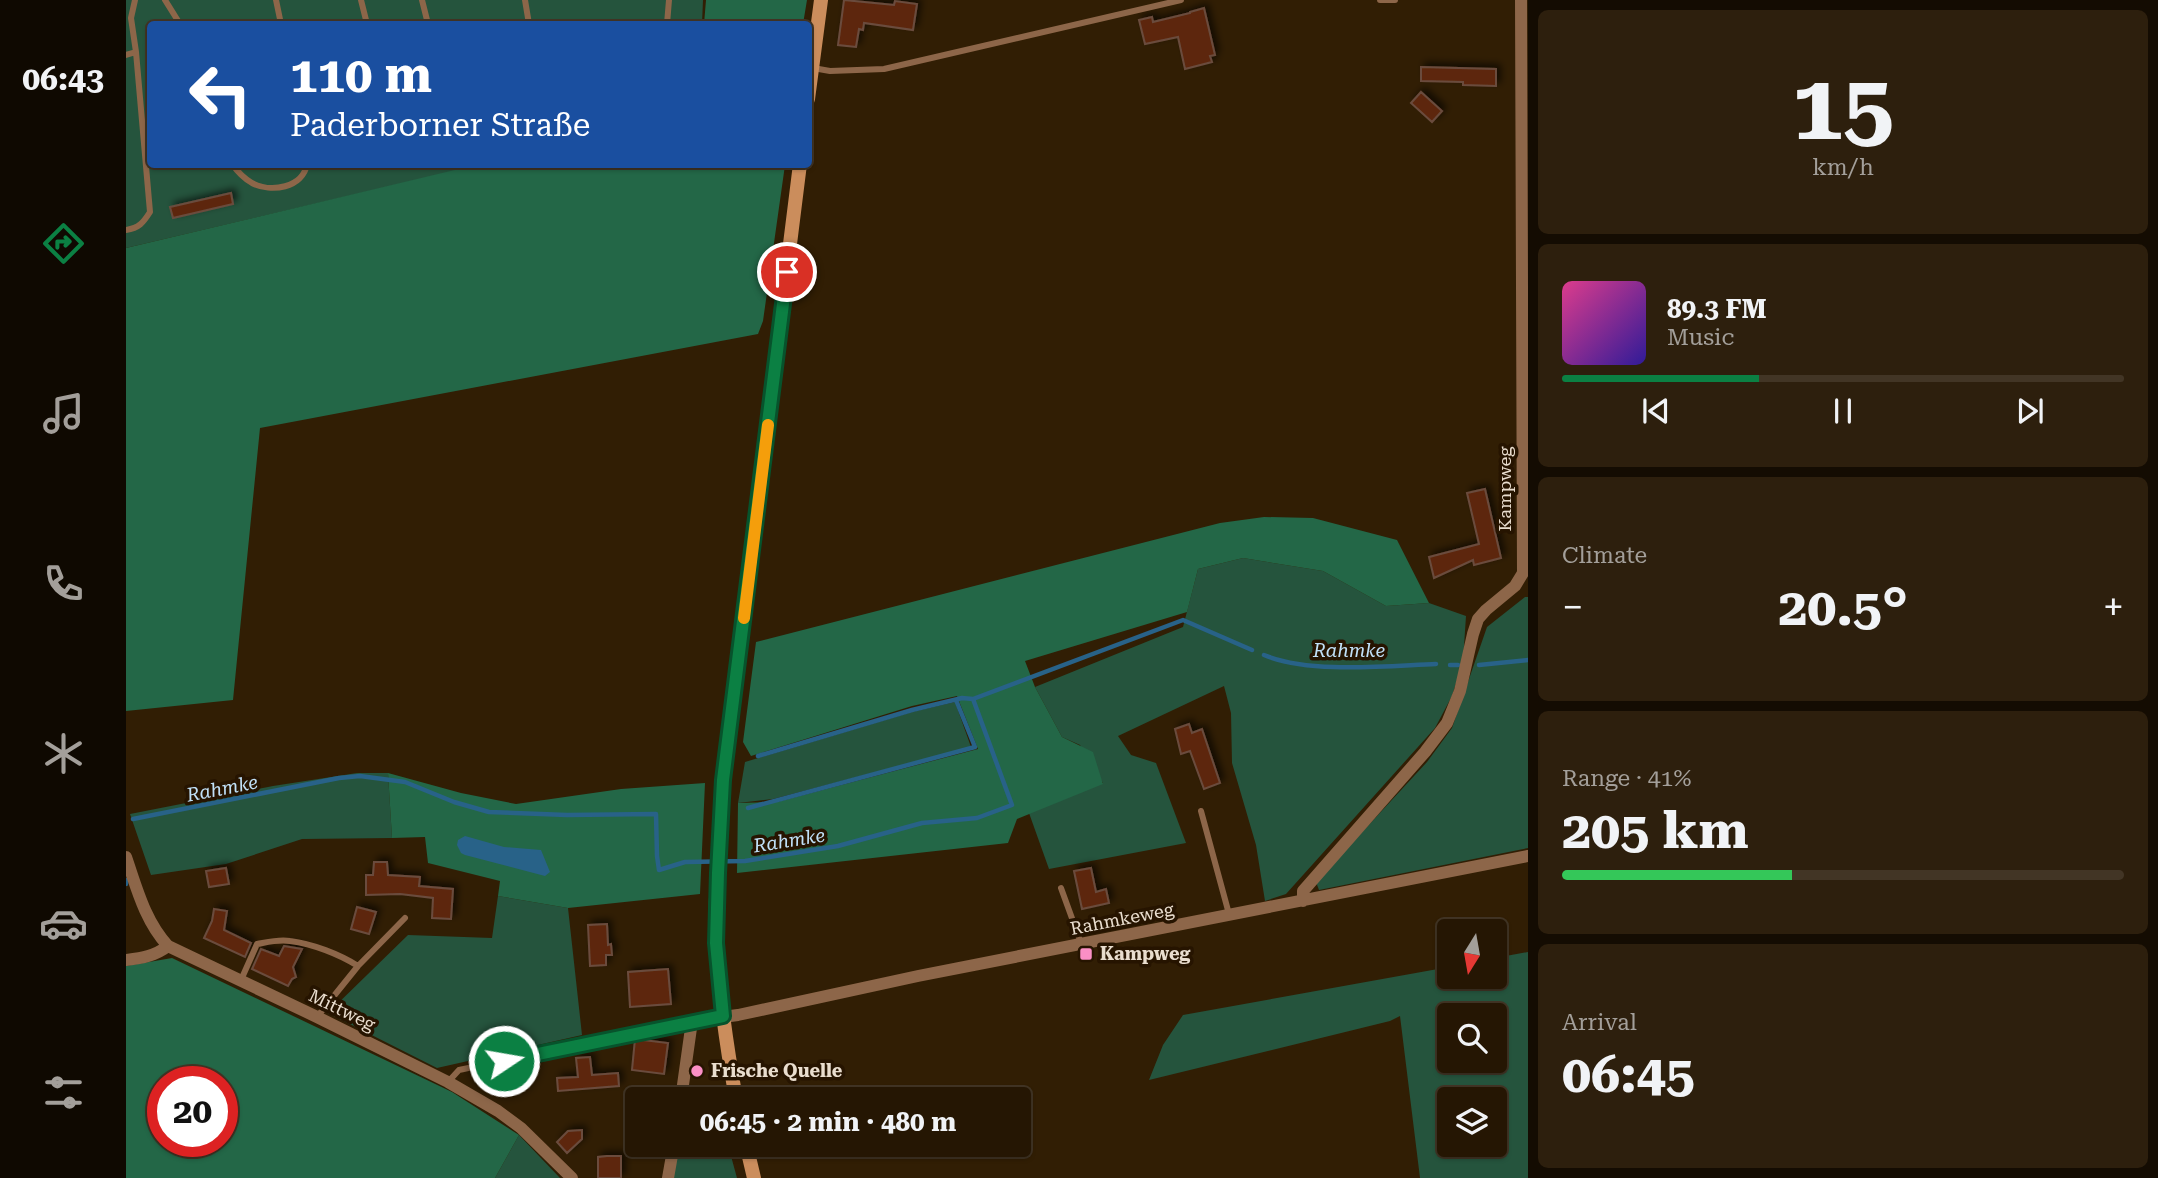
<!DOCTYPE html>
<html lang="en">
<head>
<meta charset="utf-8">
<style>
	body { margin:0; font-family:"Roboto Serif",serif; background:#2d1f0d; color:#f1f3f6; height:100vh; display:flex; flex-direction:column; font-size:26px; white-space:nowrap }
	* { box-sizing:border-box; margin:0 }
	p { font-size:23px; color:#a39f9a }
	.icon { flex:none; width:38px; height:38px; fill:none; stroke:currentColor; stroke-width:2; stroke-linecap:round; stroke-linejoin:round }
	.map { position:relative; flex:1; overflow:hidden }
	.drawer { display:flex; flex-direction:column; gap:10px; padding:10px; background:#140c02; width:630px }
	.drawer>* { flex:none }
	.banner { position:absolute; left:21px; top:21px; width:665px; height:147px; border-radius:7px; box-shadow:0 2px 5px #0004,0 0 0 2px #423525; background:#1a4fa0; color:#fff; overflow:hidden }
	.needle { width:46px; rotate:191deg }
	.controls { position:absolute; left:1311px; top:919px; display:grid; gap:14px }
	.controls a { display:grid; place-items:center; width:70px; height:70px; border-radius:7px; background:#251603; box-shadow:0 2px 5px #0004,0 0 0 2px #423525; font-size:35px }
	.speed { position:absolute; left:21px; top:1066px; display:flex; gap:14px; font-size:35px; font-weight:700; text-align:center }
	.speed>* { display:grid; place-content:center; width:91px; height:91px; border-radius:50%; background:#251603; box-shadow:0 2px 5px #0004,0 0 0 2px #423525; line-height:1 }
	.speed .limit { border:10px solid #d22; background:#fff; color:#111 }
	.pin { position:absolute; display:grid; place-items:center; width:60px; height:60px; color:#fff; margin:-30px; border:4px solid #fff; border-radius:50%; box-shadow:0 2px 7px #0007 }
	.me { position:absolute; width:77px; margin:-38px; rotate:78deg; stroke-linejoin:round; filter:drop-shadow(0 0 5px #0008) }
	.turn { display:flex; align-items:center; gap:24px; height:147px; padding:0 28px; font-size:32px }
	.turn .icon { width:91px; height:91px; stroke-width:2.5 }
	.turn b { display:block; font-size:49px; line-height:60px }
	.big { font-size:52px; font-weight:700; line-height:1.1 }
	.drawer .widget { flex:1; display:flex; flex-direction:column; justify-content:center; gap:10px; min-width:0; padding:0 24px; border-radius:10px; background:#2d1f0d }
	.drawer .dial { align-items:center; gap:0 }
	.dial b { font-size:91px; line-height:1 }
	.song { display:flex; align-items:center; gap:21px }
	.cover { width:84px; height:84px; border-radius:10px; background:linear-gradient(135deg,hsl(330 70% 55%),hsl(250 70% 35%)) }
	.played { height:7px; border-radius:4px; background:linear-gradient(90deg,#0b8043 35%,#423525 35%) }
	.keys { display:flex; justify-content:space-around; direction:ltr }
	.heat { display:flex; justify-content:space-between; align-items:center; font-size:38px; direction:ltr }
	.charge { height:10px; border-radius:5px; background:linear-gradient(90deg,#34c759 41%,#423525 0) }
	.trip { position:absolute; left:499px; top:1087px; width:406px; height:70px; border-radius:7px; background:#251603; box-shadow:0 2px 5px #0004,0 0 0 2px #423525; font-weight:700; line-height:70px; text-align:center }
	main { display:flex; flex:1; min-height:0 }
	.menu { display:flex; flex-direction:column; width:126px; justify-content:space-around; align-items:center; background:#0f0901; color:#a39f9a }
	.menu .icon { width:49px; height:49px }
	.menu .active { color:#0b8043 }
	.menu b { font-size:32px; color:#f1f3f6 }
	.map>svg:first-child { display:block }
	.green { fill:#25543d; fill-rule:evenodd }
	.forest { fill:#236747; fill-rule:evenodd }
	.water { fill:#286288 }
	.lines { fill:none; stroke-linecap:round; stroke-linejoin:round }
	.stream { stroke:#286288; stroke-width:4.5 }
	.building { fill:#5d280e; stroke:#6b4c3e; stroke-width:2; filter:url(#shadow) }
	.service { stroke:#8d6649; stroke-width:6 }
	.minor { stroke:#8d6649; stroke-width:12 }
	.secondary { stroke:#cb8d5c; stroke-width:14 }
	.route-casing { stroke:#07532c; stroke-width:18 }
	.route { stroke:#0b8043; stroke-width:12 }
	.slow { stroke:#f59e0b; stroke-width:12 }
	.poi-dot { fill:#fb8fc5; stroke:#261400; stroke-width:2.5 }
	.labels { text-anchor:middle; stroke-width:7; stroke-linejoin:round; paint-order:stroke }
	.street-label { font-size:18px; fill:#e9ddce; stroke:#261400 }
	.poi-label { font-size:18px; font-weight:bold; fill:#e9ddce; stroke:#261400; text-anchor:start }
	.water-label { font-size:19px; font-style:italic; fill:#c1e1f8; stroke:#261400 }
</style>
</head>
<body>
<main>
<nav class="menu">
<b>06:43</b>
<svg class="icon active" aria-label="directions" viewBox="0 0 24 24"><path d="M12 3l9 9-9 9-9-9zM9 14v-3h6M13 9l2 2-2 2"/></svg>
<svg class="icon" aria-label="music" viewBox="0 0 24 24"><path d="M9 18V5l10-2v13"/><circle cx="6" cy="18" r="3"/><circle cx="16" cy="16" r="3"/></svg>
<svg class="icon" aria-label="phone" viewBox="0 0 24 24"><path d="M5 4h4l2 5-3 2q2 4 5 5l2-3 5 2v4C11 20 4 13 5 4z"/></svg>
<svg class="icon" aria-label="climate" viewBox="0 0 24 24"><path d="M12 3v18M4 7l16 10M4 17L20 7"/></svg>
<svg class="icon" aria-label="car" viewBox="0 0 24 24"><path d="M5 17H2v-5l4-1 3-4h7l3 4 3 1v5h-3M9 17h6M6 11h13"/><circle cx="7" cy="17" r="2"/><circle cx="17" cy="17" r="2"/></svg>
<svg class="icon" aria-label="filters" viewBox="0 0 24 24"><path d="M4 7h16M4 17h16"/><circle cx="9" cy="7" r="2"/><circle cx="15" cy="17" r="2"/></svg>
</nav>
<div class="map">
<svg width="1402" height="1178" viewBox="0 0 1402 1178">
	<defs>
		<filter id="shadow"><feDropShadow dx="4" dy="-4" stdDeviation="3.5" flood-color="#0009"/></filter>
	</defs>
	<rect width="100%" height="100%" fill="#311e04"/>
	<path class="green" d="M0 0H577L576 24H24V164L354 165 0 248Z
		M1117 558 1197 571 1260 606 1303 603 1340 616 1337 661 1326 696 1309 728 1160 894 1139 901 1130 845 1106 763 1105 713 1098 686 992 736 1005 755 1030 763 1060 843 923 869 903 813 977 783 954 745 936 737 909 687 1057 627 1072 569Z
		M1399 597H1402V848L1193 890 1190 882 1301 762 1326 728 1361 627Z
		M829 702 845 747 647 799 612 803 619 762 786 712Z
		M231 773H262L266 838 176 839 100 864 25 875 4 814 147 786Z
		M372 896 442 908 456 1035 311 1068 202 1013 282 935 366 938Z
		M1402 952V1178H1294L1274 1016 1264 1021 1023 1080 1037 1045 1057 1015 1323 967V976H1368L1369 958ZM1323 1015H1368V1060H1323ZM1323 1099H1368V1144H1323Z
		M393 1135 434 1178H369Z
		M553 1144 602 1145 611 1178H547Z"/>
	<path class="forest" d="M580 0H681L677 24H578Z
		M354 164 659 165 637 321 632 334 134 428 107 700 0 711V248Z
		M1138 517 1187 518 1271 540 1303 603 1260 606 1197 571 1117 558 1072 569 1061 612 899 661 909 687 936 737 967 752 977 784 891 819 882 843 611 873 612 803 651 802 852 749 831 696 786 706 625 756 617 742 630 642 1094 523Z
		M262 773 335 793 390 804 495 789 579 783 574 894 442 908 372 896 374 881 302 863 299 837 266 838Z
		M46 958 326 1092 393 1135 369 1178H0V966ZM37 1082H96V1141H37Z"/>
	<path class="water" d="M339 836 378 847 415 850 424 872 419 876 339 855 335 853 331 845 332 840Z"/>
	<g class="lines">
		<path class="stream" d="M1138 655C1184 674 1259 666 1310 664
			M1324 665H1332
			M1353 665 1402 660
			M632 756 786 710 836 698 847 699
			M622 808 849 747 830 700
			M7 819 213 778 234 776 279 782 328 802 363 812 441 815 530 814 531 856 533 870 559 862 619 861 712 846 796 823 851 818 886 805 847 699 1057 620 1126 650
			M0 880V884"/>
	</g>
	<path class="building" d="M718 0 768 5 769 1 791 4 787 30 738 23 737 30 733 29 730 47 712 45Z
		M1078 8 1089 55 1084 56 1086 62 1059 69 1052 37 1019 44 1013 20 1026 17 1027 22 1064 13V12Z
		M1295 67 1370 69V86L1337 85V82L1295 81Z
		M1295 92 1316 111 1306 122 1285 103Z
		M105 193 107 204 47 218 44 207Z
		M1359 489 1375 558 1348 565 1347 560 1308 578 1303 557 1353 544 1341 493Z
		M1063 724 1066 733 1076 729 1094 783 1078 789 1064 751 1055 754 1049 729Z
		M248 862H261L262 875 294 877 293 886 327 889 325 919 306 918 307 898 274 894 240 895V875H247Z
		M100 868 103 884 83 887 80 871Z
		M965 868 970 892 980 889 983 903 956 909 948 871Z
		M231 907 250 912 243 934 225 929Z
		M88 909 101 911 98 930 125 943 119 957 78 938 86 921Z
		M481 924 482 945 485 944 486 955H480V965L464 966 462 925Z
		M158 946 176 949 167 967 170 977 166 979 162 986 126 969 135 949 153 956Z
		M542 969 545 1004 504 1007 502 972Z
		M509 1039 542 1043 538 1074 506 1070Z
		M464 1057 466 1075 492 1073 493 1086 432 1091 431 1078 452 1077 450 1058Z
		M456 1130V1139L441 1153 431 1142 442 1131Z
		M481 1156H495V1178H472V1157Z"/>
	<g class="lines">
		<path class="service" d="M9 0 5 18 10 52
			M39 0 54 24
			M150 0 155 24
			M235 0 241 24
			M296 0 302 24
			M399 0 403 24
			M1254 0H1269
			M541 24 543 0
			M0 55 10 52 24 212C17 223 13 228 0 230
			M687 68 704 71 758 69 1055 0
			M106 164C111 171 119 179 126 183 145 193 177 188 181 164
			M1075 811 1103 914
			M935 888 955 943
			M115 980 131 944C142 942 153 939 164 941 187 944 213 954 232 966
			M191 1017 232 966 279 918
			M322 1082 333 1070 565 1021"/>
		<path class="minor" d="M0 857C11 889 19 921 42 946L191 1017 322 1082 372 1111 395 1128 446 1178
			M1177 901V891L1299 752 1321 723 1334 691 1347 634 1352 619 1360 610 1389 586 1397 573 1395 0
			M0 960C16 958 29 956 42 946
			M555 1099 566 1021 612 1015 792 976 1402 856
			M542 1178 548 1144"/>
		<path class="secondary" d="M682 99 695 0
			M610 1099C601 1048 593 995 590 943 588 889 594 834 597 780L674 164
			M620 1144 628 1178"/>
	</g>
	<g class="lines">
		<g class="route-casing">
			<path id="route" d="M378 1061 597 1016 590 943 592 873 597 780 661 272"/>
		</g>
		<use href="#route" class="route"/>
		<path class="slow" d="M618 618 642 425"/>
	</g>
	<g class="poi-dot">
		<rect x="953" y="947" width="14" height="14" rx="3.5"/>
		<circle cx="571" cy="1071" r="7"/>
	</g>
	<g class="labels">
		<g class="street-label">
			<text transform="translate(1379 489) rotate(-90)" y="6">Kampweg</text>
			<text transform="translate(996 919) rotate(-11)" y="6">Rahmkeweg</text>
			<text transform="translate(216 1010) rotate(26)" y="6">Mittweg</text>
		</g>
		<g class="poi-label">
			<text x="974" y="960">Kampweg</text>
			<text x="585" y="1077">Frische Quelle</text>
		</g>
		<g class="water-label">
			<text x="1223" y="657">Rahmke</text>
			<text transform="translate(96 788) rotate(-11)" y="7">Rahmke</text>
			<text transform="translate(663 840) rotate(-9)" y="7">Rahmke</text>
		</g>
	</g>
</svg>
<div class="controls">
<a><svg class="needle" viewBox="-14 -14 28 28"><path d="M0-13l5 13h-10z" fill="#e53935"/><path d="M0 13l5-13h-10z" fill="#a39f9a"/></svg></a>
<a><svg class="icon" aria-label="search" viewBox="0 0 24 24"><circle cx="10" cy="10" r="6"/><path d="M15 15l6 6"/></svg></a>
<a><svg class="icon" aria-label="layers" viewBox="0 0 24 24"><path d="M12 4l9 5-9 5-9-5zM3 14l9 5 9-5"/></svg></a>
</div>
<div class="speed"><div class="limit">20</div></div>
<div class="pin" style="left:661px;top:272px;background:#d93025"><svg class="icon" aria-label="arrive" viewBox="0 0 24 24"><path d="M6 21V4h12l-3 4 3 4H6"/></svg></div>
<svg class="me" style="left:378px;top:1061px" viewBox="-20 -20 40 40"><circle r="17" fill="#0b8043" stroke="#fff" stroke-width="3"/><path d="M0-11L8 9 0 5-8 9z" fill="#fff"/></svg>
<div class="trip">06:45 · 2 min · 480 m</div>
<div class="banner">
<div class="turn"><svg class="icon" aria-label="left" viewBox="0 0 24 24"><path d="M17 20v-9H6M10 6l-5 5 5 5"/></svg><div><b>110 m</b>Paderborner Straße</div></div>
</div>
</div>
<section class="drawer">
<div class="widget dial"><b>15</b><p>km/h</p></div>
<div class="widget">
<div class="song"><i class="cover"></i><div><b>89.3 FM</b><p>Music</p></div></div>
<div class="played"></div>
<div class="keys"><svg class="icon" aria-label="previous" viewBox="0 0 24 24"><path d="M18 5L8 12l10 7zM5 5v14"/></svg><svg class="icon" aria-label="pause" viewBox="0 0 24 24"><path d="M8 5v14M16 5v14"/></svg><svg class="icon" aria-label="next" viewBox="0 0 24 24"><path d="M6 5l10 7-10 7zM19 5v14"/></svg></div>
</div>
<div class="widget"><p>Climate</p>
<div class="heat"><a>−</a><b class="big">20.5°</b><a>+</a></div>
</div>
<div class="widget"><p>Range · 41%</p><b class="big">205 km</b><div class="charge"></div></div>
<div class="widget"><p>Arrival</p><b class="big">06:45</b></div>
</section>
</main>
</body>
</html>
